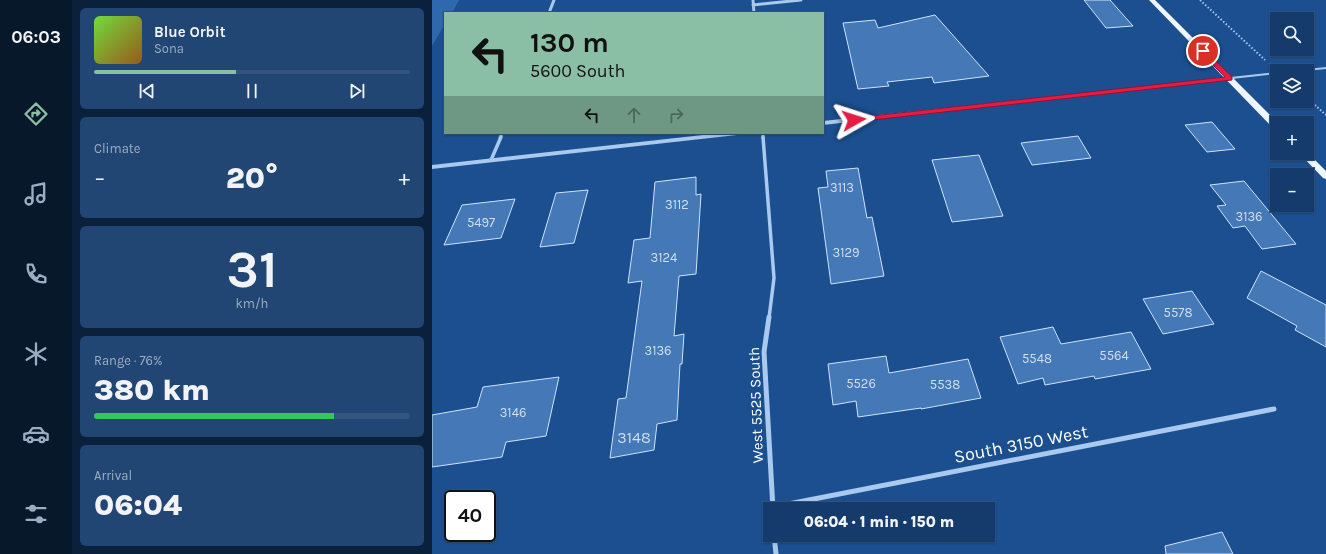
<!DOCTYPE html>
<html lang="en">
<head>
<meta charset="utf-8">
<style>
	body { margin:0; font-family:Karla,sans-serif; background:#214673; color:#f1f3f6; height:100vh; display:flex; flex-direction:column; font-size:15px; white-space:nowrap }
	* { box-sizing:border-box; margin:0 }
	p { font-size:13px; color:#9dadc1 }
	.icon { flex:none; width:22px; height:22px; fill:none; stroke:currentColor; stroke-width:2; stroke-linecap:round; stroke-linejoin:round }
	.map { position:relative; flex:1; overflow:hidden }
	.drawer { display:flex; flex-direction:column; gap:8px; padding:8px; background:#0b203b; width:360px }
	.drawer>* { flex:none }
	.top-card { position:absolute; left:12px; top:12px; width:380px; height:122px; border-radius:0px; box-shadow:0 1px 3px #0004,0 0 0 1px #33557e; background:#8abfa5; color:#111; overflow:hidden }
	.tools { position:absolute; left:838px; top:12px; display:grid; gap:8px }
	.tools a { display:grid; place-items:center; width:44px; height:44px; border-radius:0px; background:#143b6b; box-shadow:0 1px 3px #0004,0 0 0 1px #33557e; font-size:20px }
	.speed { position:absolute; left:12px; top:490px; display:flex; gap:8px; font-size:20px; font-weight:700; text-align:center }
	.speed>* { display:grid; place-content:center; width:52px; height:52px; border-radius:50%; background:#143b6b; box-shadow:0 1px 3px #0004,0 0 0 1px #33557e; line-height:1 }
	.speed .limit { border:2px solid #111; border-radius:6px; background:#fff; color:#111 }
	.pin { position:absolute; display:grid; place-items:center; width:34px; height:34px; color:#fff; margin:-17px; border:2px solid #fff; border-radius:50%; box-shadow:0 1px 4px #0007 }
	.me { position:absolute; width:44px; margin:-22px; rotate:84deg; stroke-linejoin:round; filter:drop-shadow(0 0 3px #0008) }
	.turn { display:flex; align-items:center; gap:14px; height:84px; padding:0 20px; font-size:18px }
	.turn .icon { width:52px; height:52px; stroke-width:2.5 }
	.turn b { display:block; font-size:28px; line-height:34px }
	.lanes { display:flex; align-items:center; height:38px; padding:0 20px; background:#0003; justify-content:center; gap:20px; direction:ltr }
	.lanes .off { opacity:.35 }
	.big { font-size:30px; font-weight:800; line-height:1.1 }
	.drawer .widget { flex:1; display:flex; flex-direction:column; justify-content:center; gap:6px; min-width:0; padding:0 14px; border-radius:6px; background:#214673 }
	.drawer .dial { align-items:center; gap:0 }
	.dial b { font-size:52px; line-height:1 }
	.song { display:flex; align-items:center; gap:12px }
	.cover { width:48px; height:48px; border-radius:6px; background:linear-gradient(135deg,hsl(100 70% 55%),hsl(30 70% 35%)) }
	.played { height:4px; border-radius:2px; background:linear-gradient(90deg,#8abfa5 45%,#33557e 45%) }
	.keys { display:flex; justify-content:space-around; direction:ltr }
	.heat { display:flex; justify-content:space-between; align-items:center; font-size:22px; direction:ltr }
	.charge { height:6px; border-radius:3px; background:linear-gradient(90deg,#34c759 76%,#33557e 0) }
	.trip { position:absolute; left:331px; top:502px; width:232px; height:40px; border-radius:0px; background:#143b6b; box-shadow:0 1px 3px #0004,0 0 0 1px #33557e; font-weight:800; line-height:40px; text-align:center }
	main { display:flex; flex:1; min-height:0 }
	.tabs { display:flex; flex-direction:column; width:72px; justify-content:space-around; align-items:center; background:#08182b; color:#9dadc1 }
	.tabs .icon { width:28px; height:28px }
	.tabs .current { color:#8abfa5 }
	.tabs b { font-size:18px; color:#f1f3f6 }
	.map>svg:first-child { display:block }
	.green { fill:#2e69ad }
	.building { fill:#4478b7; stroke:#cfe3fa }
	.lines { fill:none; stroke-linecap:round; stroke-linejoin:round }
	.path { stroke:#a9c9ee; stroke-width:2; stroke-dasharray:1.5 2; stroke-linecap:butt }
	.minor-far2 { stroke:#a9c9ee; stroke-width:3 }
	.minor-far1 { stroke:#a9c9ee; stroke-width:3.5 }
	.minor { stroke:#a9c9ee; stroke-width:5 }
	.tertiary { fill:#a9c9ee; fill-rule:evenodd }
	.primary { fill:#f0f6ff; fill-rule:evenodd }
	.route { fill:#e11d48; stroke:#92132f }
	.labels { text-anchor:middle; stroke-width:4; stroke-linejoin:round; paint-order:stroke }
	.number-label { font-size:13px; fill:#d0dded }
	.street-label { font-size:15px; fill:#fff; stroke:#1b4f8f }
	.near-number-label { font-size:16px; fill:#d0dded }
	.near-street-label { font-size:18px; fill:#fff; stroke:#1b4f8f }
</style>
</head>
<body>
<main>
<nav class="tabs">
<b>06:03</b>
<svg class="icon current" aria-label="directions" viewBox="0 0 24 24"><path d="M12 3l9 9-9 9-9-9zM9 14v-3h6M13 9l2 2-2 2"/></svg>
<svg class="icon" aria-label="music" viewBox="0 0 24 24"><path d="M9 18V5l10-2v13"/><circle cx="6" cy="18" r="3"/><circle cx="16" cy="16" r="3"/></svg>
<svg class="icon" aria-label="phone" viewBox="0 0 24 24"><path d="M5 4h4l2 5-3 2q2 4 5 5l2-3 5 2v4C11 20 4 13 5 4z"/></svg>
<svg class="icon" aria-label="climate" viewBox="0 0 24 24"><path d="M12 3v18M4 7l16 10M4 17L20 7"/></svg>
<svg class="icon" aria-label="car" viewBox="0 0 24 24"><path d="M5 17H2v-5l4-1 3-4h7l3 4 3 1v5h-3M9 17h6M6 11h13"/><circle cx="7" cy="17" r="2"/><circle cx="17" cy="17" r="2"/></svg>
<svg class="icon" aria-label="filters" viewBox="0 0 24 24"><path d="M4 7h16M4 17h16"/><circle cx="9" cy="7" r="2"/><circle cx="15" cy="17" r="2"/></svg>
</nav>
<section class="drawer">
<div class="widget">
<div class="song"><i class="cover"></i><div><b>Blue Orbit</b><p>Sona</p></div></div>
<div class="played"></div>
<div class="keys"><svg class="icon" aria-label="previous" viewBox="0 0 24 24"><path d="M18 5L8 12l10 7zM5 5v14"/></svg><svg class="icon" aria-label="pause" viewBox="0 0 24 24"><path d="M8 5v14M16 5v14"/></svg><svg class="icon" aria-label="next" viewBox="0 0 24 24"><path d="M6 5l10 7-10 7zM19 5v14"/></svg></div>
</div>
<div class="widget"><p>Climate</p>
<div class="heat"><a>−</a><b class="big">20°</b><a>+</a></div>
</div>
<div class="widget dial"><b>31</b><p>km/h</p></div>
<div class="widget"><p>Range · 76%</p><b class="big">380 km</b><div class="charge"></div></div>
<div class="widget"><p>Arrival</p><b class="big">06:04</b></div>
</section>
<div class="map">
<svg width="894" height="554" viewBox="0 0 894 554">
	<rect width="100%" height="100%" fill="#1b4f8f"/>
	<path class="green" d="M0 0H27L20 13H13V24L0 46Z"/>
	<path class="building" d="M652 0H678L701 26 674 28Z
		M503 15 557 76 502 83 500 77 455 82 457 86 426 89 411 23 443 20 446 28Z
		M780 122 803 149 775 152 753 125Z
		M646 136 659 158 600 165 589 143Z
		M547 155 571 216 520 222 500 160Z
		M426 168 435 218 440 217 452 276 399 284 386 188 396 187 394 171Z
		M264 177V195L269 194 264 274 247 276 242 336 252 334 250 364H248L245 420 225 424 222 450 178 458 186 399 194 398 210 281 196 283 202 240 218 238 223 182Z
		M812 181 864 244 830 249 813 226 801 228 785 206 794 205 778 185Z
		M156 190 142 243 108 247 124 193Z
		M83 199 69 238 12 245 30 205Z
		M829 271 894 305V347L863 330 865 326 815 298Z
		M760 291 782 324 731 334 711 299Z
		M621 327 629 344 699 332 719 369 663 379 662 376 613 385 611 378 586 384 568 337Z
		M454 356 457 373 536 359 549 398 489 409V408L426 417 424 401 401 405 396 364Z
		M127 377 114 436 74 442 70 457 0 467V415L45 407 51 387Z
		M790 532 801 554H734L733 546Z"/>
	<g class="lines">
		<path class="path" d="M768 0 833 60
			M875 98 894 115"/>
		<path class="minor-far2" d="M321 0 322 13
			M321 5 369 0
			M117 13 122 0
			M331 133V138
			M68 138 70 133"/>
		<path class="minor-far1" d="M331 137 342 278 337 318
			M59 160 69 137"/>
		<path class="minor" d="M337 317 332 352 341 509
			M341 507 842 409
			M342 535 344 554"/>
		<path class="tertiary" d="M894 67V69L875 71H863L865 70Z
			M845 72V74L391 125V121Z
			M289 133H308L305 135 0 169V165Z"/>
		<path class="primary" d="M717 0H723L846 123 845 130 842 129Z
			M875 152 894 171V179L891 178 867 153Z"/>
	</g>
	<path class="route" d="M769 50H773L800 77V80L422 122 418 120 422 118 793 77 769 53Z"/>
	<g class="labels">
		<g class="number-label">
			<text x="410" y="192">3113</text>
			<text x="245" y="209">3112</text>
			<text x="817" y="221">3136</text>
			<text x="49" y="227">5497</text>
			<text x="414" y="257">3129</text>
			<text x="232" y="262">3124</text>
			<text x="746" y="317">5578</text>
			<text x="226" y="355">3136</text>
			<text x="682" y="360">5564</text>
			<text x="605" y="363">5548</text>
			<text x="429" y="388">5526</text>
			<text x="513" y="389">5538</text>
			<text x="81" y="417">3146</text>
		</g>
		<g class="street-label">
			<text transform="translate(324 405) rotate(-92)" y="5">West 5525 South</text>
		</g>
		<g class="near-number-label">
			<text x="202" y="443">3148</text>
		</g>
		<g class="near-street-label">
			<text transform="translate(589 444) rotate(-11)" y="6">South 3150 West</text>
		</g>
	</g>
</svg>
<div class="tools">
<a><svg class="icon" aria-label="search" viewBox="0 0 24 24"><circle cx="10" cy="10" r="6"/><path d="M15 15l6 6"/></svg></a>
<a><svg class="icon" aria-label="layers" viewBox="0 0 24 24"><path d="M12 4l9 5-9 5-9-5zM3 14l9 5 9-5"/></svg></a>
<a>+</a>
<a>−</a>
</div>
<div class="speed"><div class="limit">40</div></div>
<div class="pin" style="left:771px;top:51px;background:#d93025"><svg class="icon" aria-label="arrive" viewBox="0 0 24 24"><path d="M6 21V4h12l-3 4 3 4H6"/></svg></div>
<svg class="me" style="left:422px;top:120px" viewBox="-20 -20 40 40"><path d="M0-17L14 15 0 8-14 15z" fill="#e11d48" stroke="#fff" stroke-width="4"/></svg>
<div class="trip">06:04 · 1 min · 150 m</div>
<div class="top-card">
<div class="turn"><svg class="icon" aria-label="left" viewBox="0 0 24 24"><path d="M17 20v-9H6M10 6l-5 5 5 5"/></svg><div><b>130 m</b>5600 South</div></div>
<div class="lanes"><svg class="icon" aria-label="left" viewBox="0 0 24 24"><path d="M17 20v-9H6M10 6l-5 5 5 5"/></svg><svg class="icon off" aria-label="ahead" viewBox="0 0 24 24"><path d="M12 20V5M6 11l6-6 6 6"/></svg><svg class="icon off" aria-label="right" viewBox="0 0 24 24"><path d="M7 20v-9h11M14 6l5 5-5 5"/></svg></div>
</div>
</div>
</main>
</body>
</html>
